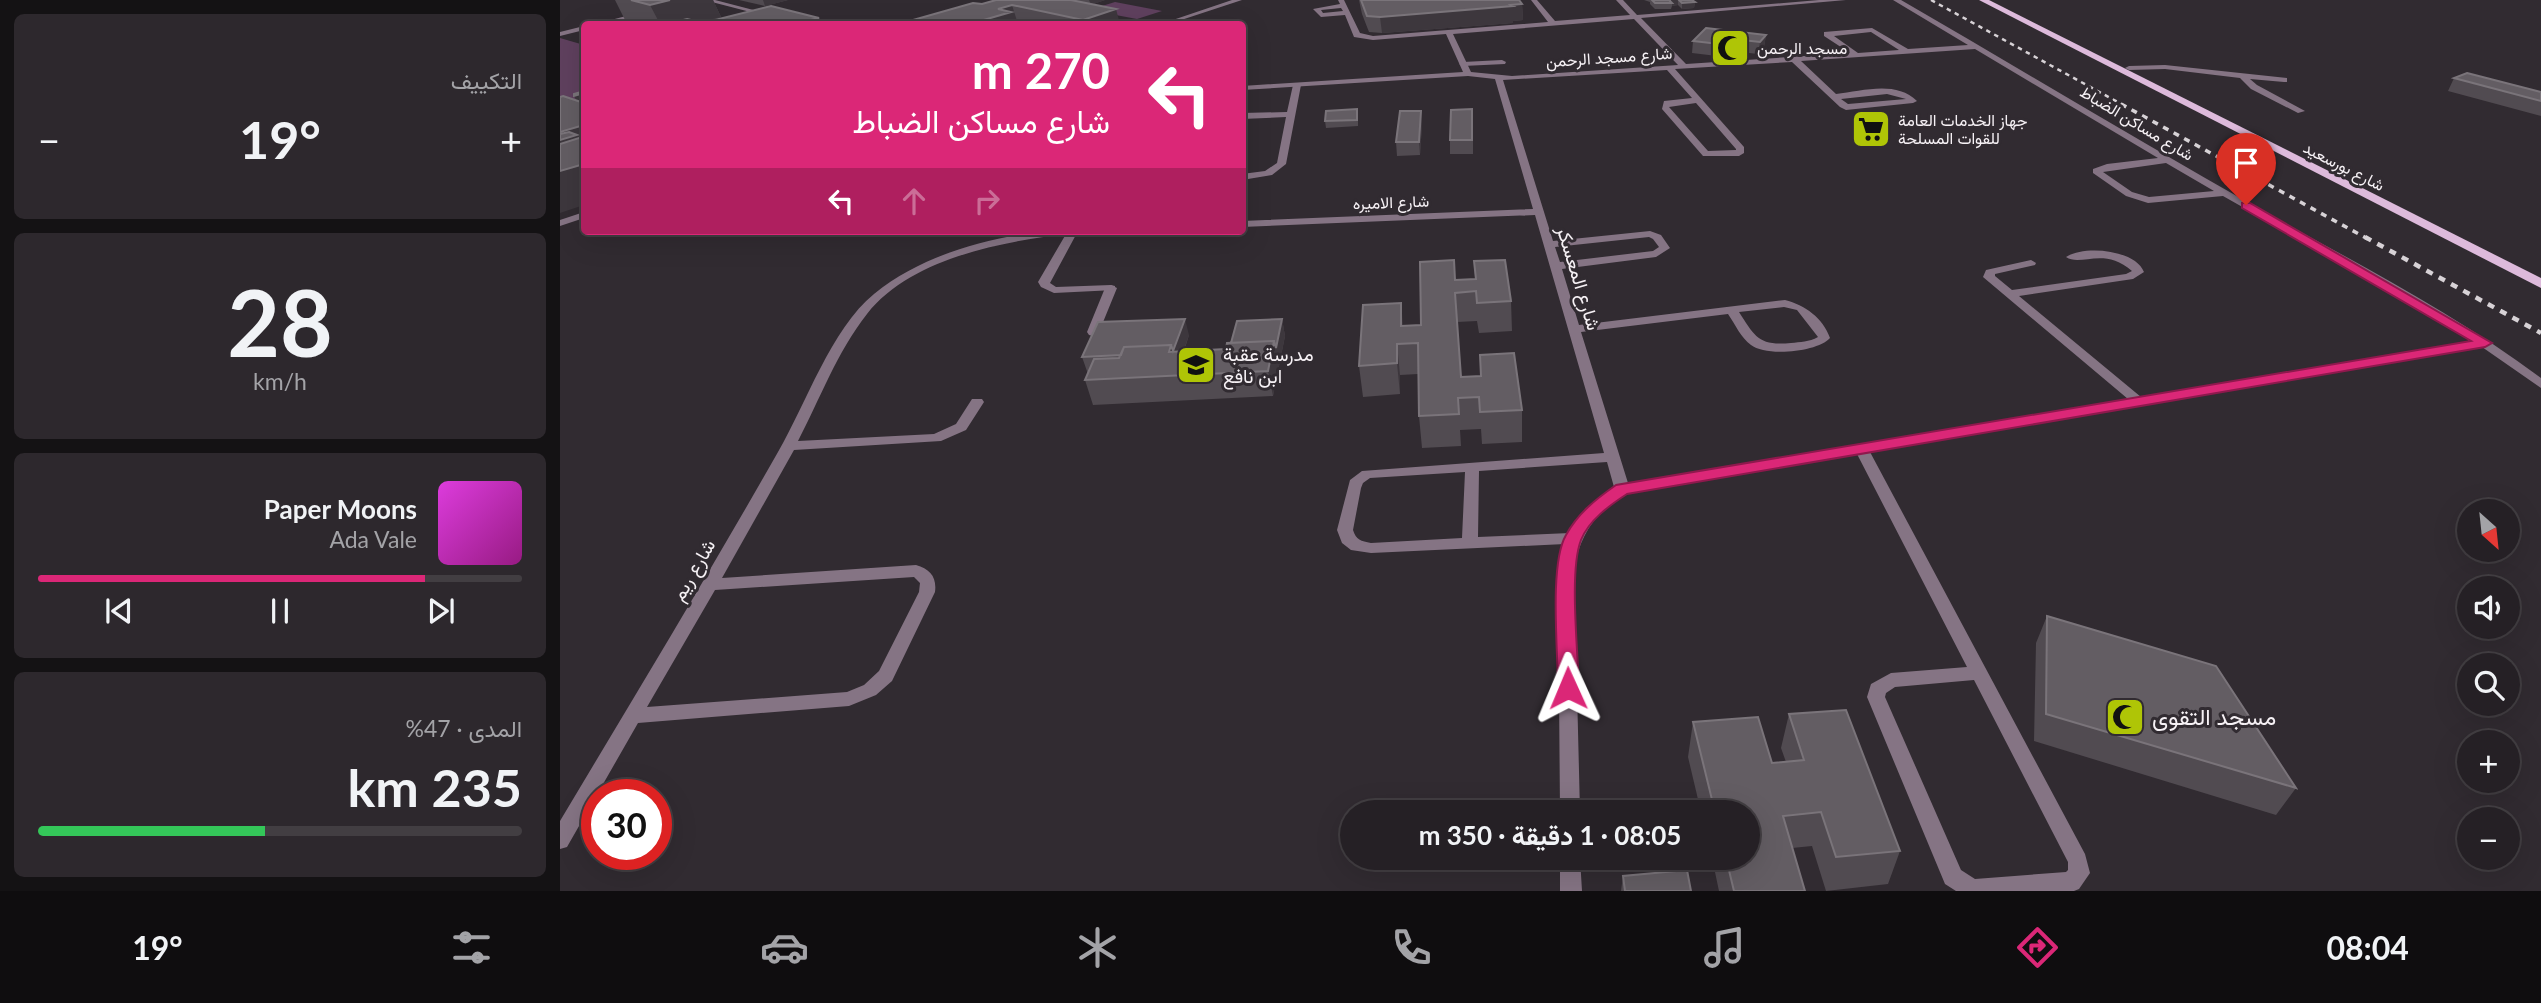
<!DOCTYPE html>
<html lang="ar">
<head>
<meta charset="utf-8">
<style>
	body { margin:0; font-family:Lato,Vazirmatn,sans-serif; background:#2d282d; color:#f1f3f6; direction:rtl; height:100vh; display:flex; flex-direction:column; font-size:26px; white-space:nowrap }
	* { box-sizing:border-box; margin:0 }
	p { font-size:23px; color:#a3a3a7 }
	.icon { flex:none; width:38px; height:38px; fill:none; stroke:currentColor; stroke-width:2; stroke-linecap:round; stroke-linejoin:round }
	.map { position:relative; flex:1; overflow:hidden; direction:ltr }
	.panel { display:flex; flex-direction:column; gap:14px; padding:14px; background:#141214; width:560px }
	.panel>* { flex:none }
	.hud { position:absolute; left:21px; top:21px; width:665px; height:214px; border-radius:7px; box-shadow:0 7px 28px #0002,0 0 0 2px #423e42; direction:rtl; background:#db2777; color:#fff; overflow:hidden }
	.needle { width:46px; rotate:153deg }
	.buttons { position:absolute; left:1897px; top:499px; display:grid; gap:14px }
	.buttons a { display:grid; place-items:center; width:63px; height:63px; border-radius:50%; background:#252025; box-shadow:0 7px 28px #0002,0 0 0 2px #423e42; font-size:35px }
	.speed { position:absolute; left:21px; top:779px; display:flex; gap:14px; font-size:35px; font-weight:700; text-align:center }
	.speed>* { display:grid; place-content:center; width:91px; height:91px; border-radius:50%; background:#252025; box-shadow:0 7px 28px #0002,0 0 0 2px #423e42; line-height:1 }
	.speed .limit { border:10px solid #d22; background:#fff; color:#111 }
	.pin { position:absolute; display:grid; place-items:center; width:60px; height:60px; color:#fff; margin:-72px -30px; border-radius:50% 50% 50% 0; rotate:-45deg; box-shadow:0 0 7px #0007 }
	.pin .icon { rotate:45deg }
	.me { position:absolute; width:77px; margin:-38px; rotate:359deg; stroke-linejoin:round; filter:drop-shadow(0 0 5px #0008) }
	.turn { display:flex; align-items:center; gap:24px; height:147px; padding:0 21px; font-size:32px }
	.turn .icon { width:91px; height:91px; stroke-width:2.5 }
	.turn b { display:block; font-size:49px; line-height:60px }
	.lanes { display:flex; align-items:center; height:66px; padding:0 21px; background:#0003; justify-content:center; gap:35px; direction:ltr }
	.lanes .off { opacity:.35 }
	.big { font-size:52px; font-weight:700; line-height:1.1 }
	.panel .card { flex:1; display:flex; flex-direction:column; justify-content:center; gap:10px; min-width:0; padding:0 24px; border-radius:10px; background:#2d282d }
	.panel .dial { align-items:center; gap:0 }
	.dial b { font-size:91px; line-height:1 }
	.song { display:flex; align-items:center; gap:21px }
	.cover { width:84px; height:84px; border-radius:10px; background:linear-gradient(135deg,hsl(300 70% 55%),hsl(310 70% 35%)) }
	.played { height:7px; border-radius:4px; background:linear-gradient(90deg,#db2777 80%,#423e42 80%) }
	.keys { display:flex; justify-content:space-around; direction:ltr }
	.heat { display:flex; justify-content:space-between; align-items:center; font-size:38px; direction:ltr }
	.charge { height:10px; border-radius:5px; background:linear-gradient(90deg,#34c759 47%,#423e42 0) }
	.trip { position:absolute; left:780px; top:800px; width:420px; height:70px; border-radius:35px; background:#252025; box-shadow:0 7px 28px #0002,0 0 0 2px #423e42; font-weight:700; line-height:70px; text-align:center; direction:rtl }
	.menu { display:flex; height:112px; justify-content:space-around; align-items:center; background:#0f0d0f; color:#a3a3a7 }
	.menu .icon { width:49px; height:49px }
	.menu .selected { color:#db2777 }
	.menu b { font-size:32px; color:#f1f3f6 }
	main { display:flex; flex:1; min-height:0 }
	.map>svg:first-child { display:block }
	.green { fill:#5f405e }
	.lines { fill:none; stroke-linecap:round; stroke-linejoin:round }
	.service { fill:#857484; fill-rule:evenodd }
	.minor { fill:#857484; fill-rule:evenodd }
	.primary { fill:#ddbadb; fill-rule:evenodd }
	.rail-far2 { stroke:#d7d2d6; stroke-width:2.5; stroke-dasharray:4.5 4.5; stroke-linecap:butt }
	.rail-far1 { stroke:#d7d2d6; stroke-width:3.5; stroke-dasharray:6 6; stroke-linecap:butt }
	.rail { stroke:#d7d2d6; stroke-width:4.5; stroke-dasharray:7 7; stroke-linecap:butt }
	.wall { fill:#514b51 }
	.shaded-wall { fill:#3d373d }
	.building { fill:#635d63; stroke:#7a747a; stroke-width:2 }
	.route { fill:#db2777; stroke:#8e194d; stroke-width:2 }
	.labels { text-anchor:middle; stroke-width:6; stroke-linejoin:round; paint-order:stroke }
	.far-poi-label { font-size:16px; fill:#f6f1f5; stroke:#312b31; text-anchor:start }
	.far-street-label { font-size:16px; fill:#f6f1f5; stroke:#312b31 }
	.street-label { font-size:19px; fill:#f6f1f5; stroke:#312b31 }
	.poi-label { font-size:19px; fill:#f6f1f5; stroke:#312b31; text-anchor:start }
	.near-poi-label { font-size:23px; fill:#f6f1f5; stroke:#312b31; text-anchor:start }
</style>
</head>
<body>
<main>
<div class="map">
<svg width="1981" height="891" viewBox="0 0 1981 891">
	<rect width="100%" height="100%" fill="#312b31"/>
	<path class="green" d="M555 2 602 11 577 19 529 10Z
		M0 38 24 45V112L0 119Z"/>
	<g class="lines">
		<path class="service" d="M144 0H155L213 15 210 17Z
			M672 0H682L609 24H601Z
			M81 12 83 15 46 24H36Z
			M24 26V30L0 36V32Z
			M942 60 946 62 945 64 903 66 899 64 903 62Z
			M1605 65 1727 78V82H1724L1690 79 1697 85 1745 111 1738 113 1691 89 1680 78 1605 69 1569 70 1565 68 1569 66Z
			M737 83 741 85 726 164 712 175 682 180V174L705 171 717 163 726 117 682 119V113L727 112 733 85Z
			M24 212V218L0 226V220Z
			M551 285 557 288 539 332 533 336 529 335 527 332 545 288Z"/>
		<path class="minor" d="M778 0H784L800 33 813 36 988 22 971 0H977L995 21 1070 15 1056 0H1063L1077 15 1259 0H1286L1081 18 1126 64 1290 53 1264 36V32L1312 28 1348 49 1408 45 1333 0H1341C1462 70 1582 143 1703 211 1798 264 1894 313 1981 378V388L1922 347 1310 452 1525 854 1530 873 1519 889 1514 891H1396L1385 884 1307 697 1311 684 1331 673 1407 667 1297 454 1066 493C1035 515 1023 529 1014 567L1020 812H1000L998 567 1005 544 811 553 791 550 782 543 777 530 790 480 802 471 1044 453 975 215 682 227V221L973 209 935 79 908 76 682 90V86L903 72 886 34 813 40 794 37 785 15 761 17 753 9 780 4ZM781 8 783 11 763 13 761 10ZM1074 19 1118 65 952 76 911 72 893 34ZM1311 32 1339 50 1298 53 1274 36ZM1415 49 1598 158 1547 164 1533 169V173L1566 196 1588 203 1663 196 1840 296 1914 341 1581 397 1459 296 1573 279 1584 272C1575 249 1523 245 1506 257 1521 267 1544 246 1572 271L1566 274 1452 290 1435 276V274L1475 265 1476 263 1471 260 1426 270 1423 277 1568 399 1068 483 1021 332 1168 314C1175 324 1181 338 1191 345 1206 357 1258 352 1270 338 1263 318 1245 305 1225 300L1019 325 1002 269 1096 257 1110 248 1101 235 1090 231 993 241 943 80 1107 70 1132 98 1104 101 1102 109 1143 156H1179L1184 153V147L1115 69 1232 62 1280 107 1286 110 1353 103 1357 101C1336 80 1302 91 1276 94L1241 61ZM1327 94 1346 99 1288 104 1281 99ZM1136 103 1176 149V150L1148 151 1109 107ZM1606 163 1654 191 1589 197 1572 192 1543 172ZM1089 237 1093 239 1099 247 1093 251 1000 262 995 247ZM1224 307 1237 310 1258 337C1249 342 1240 342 1231 343 1199 346 1195 337 1179 312ZM1047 462 1054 487 1026 510 1010 533 918 537 919 471ZM905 472 902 538 811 543C801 541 796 540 793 530L801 488 803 483 810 478ZM1414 680 1508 862V870L1506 872 1415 879 1401 870 1325 697 1326 693 1335 687Z
			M481 231H518L490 283 496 287 551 285 555 286V290L494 293 481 287 478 282 506 234C440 242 350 259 307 314 277 352 260 399 238 441L374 434 396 424 412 399H422L424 402 406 430 381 441 234 450 162 578 356 565C370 569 377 577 375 592L332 681 316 695 289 706 78 723 7 847 0 849V821C74 697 147 577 218 452 246 404 271 329 314 294 362 255 422 240 481 231ZM354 577 360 583 359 592 319 671 304 685 287 692 87 707 155 590Z
			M1000 858H1020L1022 891H1000Z"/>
		<path class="primary" d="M1419 0H1429L1981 278V288Z"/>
		<path class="rail-far2" d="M1371 0 1565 106"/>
		<path class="rail-far1" d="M1561 104 1808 239"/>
		<path class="rail" d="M1805 237 1981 333"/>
	</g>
	<path class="wall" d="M55 0H153L161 17 140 23H143L259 18 262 24H76L66 22Z
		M179 0H228L205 6Z
		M436 0H545L533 4 560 24H471L457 21 454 22 422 4Z
		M799 0H959L962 4 963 20 953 21V23L822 33 809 32 802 14Z
		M1084 0H1132L1135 2 1134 8 1122 9 1118 5 1112 6 1111 9H1095L1090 4V2Z
		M1206 35 1204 47 1198 54 1163 50 1157 56 1132 53 1133 41Z
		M1894 78 1981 92V116L1888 91Z
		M798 116V126L766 128 765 121Z
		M913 123V154H890V140Z
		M862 124 860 155 837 156 836 142Z
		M914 261 951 301 952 331 919 333 917 321 897 322 901 377 921 376 920 355 962 410V442L922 444 921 429 900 430 901 446 862 448 859 416 858 374 840 375V394L803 397 799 366 844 326 861 325 895 280 915 279Z
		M722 319 725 336 713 396 533 405 525 380 528 374 522 357 629 335 624 351 666 349 671 343Z
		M1487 616 1736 788 1716 815 1474 741 1476 643Z
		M1229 714 1340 851 1328 884 1266 891 1252 846 1232 848 1245 891H1159L1152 858H1188V812H1141L1128 757 1133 722 1212 763 1226 762 1221 748Z
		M1063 876 1131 891H1061Z"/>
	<path class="shaded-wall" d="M110 0H153L161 17 133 24H100L90 5Z
		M203 0H228L205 6Z
		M529 0H545L531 5Z
		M1094 0H1118V5L1112 6V3L1108 1 1094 3Z
		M1135 2 1134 8 1122 9V3Z
		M962 4 963 20 953 21V23L822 33 820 17Z
		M452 5 457 21 454 22V24H410L438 9Z
		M556 9 560 24H525L523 20Z
		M259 18 262 24H234Z
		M1206 35 1204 47 1198 54 1200 42Z
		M1164 38 1163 50 1157 56 1159 44Z
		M24 93V114L14 96Z
		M861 111 862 124 860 155 859 142Z
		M24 125V205L0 213V132Z
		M841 303 844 333 841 326Z
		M625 319 629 335 615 376 609 352 611 345Z
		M722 319 725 336 713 396 708 371 714 341Z
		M837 344 840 375V394L837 363Z"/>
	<path class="building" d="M71 0H110L90 5Z
		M436 0H511L556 9 523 20 452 5 438 9 451 12 410 24H339L413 3 422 4Z
		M801 0H959L962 4 951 5 953 6 820 17 807 16Z
		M1092 0H1111H1109L1112 3H1095Z
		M1119 0H1132L1135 2 1122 3Z
		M211 6 259 18 234 24H139Z
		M127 19 143 23 139 24H107Z
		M1146 28 1206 35 1200 42 1164 38 1159 44 1133 41Z
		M1907 73 1981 92V101L1894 78Z
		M24 91V93L14 96V94Z
		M3 96 24 103V125L0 132V97Z
		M797 109V120L765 121 766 111Z
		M912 109V140H890L891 110Z
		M840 111H861L859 142H836Z
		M9 132 17 135 0 140V134Z
		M22 137 24 138V164L0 171V144Z
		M894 260 895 280 916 279 914 261 945 260 951 301 917 303 916 291 895 293 901 377 921 376 920 355 954 353 962 410 920 412 919 397 898 398 899 414 859 416 858 343 837 344V363L799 366 803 305 841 303V326L861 325 860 262Z
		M625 319 613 351 611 345 564 347 561 355 522 357 538 322Z
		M722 319 716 348 714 341 671 343 677 321Z
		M714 341 708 371 525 380 534 359 559 358 564 347 611 345 609 352 666 349 667 343Z
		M1487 616 1656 666 1736 788 1486 714Z
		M1286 710 1340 851 1276 857 1261 812 1223 816 1245 891H1174L1166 858H1188V812H1155L1133 722 1198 717 1212 763 1244 760 1229 714Z
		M1127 870 1131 891H1065L1063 876Z"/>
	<path class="route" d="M1682 203H1690L1932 343 1925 347 1067 494C1050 505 1029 520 1021 540 1009 571 1018 651 1019 688L1016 694 1008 696 1001 694 998 688C998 652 989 564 1006 535 1018 513 1036 499 1056 485L1911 341 1682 208Z"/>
	<defs>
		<g id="mosque-square" transform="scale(2.0125)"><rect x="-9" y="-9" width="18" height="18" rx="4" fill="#afc506" stroke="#312b31"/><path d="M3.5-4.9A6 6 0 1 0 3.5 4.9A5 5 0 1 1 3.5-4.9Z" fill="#111"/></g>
		<g id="supermarket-square" transform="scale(2.0125)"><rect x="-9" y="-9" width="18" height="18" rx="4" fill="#afc506" stroke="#312b31"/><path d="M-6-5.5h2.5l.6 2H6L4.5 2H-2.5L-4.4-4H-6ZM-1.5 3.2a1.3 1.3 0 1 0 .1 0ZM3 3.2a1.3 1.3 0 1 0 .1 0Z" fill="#111"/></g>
		<g id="school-square" transform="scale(2.0125)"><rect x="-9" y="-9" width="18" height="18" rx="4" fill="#afc506" stroke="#312b31"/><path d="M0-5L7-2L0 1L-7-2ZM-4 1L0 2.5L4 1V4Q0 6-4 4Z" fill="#111"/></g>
	</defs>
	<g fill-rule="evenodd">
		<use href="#mosque-square" x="1170" y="48"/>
		<use href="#supermarket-square" x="1311" y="129"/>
		<use href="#school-square" x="636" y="365"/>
		<use href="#mosque-square" x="1565" y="717"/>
	</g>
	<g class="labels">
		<g class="far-poi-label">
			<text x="1197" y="54">مسجد الرحمن</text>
			<text x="1338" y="126">جهاز الخدمات العامة<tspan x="1338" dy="18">للقوات المسلحة</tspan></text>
		</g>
		<g class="far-street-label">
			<text transform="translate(1049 57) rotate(-4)" y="6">شارع مسجد الرحمن</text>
			<text transform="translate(1577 123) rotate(31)" y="6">شارع مساكن الضباط</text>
			<text transform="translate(1784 166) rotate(27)" y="6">شارع بورسعيد</text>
			<text transform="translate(831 202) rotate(-2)" y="6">شارع الاميره</text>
		</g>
		<g class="street-label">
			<text transform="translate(1019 278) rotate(73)" y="7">شارع المعسكر</text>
			<text transform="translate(133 570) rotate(-60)" y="7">شارع ريم</text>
		</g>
		<g class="poi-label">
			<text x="663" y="361">مدرسة عقبة<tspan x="663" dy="22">ابن نافع</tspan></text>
		</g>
		<g class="near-poi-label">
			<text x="1592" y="725">مسجد التقوى</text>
		</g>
	</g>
</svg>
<div class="buttons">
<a><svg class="needle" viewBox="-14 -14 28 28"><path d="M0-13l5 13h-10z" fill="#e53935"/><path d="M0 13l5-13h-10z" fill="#a3a3a7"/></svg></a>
<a><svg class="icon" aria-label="sound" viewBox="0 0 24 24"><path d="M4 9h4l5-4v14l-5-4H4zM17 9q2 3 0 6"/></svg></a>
<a><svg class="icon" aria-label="search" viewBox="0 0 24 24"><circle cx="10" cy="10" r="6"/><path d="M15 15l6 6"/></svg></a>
<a>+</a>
<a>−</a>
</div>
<div class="speed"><div class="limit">30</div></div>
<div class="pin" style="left:1686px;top:205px;background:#d93025"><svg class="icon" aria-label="arrive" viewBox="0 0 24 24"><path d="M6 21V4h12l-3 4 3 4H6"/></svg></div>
<svg class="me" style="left:1008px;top:688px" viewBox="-20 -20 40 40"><path d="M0-17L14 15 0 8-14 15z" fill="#db2777" stroke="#fff" stroke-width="4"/></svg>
<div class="trip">08:05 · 1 دقيقة · 350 m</div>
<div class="hud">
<div class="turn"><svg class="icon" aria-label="left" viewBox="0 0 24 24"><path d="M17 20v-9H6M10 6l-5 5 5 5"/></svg><div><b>270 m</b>شارع مساكن الضباط</div></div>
<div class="lanes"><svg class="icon" aria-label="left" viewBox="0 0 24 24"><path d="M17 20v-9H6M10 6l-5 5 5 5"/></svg><svg class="icon off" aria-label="ahead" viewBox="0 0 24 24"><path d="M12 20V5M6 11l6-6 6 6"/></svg><svg class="icon off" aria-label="right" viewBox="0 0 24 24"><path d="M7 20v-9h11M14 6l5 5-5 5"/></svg></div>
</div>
</div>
<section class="panel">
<div class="card"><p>التكييف</p>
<div class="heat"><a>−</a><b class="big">19°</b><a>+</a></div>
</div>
<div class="card dial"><b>28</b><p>km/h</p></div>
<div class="card">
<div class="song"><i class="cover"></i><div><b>Paper Moons</b><p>Ada Vale</p></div></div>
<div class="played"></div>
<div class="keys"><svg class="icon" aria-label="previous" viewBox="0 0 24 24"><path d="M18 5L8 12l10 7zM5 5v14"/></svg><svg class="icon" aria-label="pause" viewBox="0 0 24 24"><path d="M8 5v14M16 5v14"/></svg><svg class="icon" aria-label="next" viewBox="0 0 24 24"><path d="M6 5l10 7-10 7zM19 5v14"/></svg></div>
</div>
<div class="card"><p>المدى · 47%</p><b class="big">235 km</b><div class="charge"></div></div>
</section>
</main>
<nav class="menu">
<b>08:04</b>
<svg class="icon selected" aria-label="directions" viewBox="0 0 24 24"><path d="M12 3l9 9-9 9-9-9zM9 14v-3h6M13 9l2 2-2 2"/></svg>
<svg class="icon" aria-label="music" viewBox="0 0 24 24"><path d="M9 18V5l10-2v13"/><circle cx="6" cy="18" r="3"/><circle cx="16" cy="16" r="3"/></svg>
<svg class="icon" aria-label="phone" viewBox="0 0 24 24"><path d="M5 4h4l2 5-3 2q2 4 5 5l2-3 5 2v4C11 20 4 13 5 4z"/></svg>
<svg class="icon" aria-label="climate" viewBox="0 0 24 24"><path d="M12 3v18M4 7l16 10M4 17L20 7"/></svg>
<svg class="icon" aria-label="car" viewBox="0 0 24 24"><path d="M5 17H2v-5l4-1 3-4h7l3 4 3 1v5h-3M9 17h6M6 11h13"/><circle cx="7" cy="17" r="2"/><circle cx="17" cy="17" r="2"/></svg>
<svg class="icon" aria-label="filters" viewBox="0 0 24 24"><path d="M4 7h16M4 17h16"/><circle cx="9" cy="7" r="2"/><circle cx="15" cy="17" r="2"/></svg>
<b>19°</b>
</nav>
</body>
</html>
